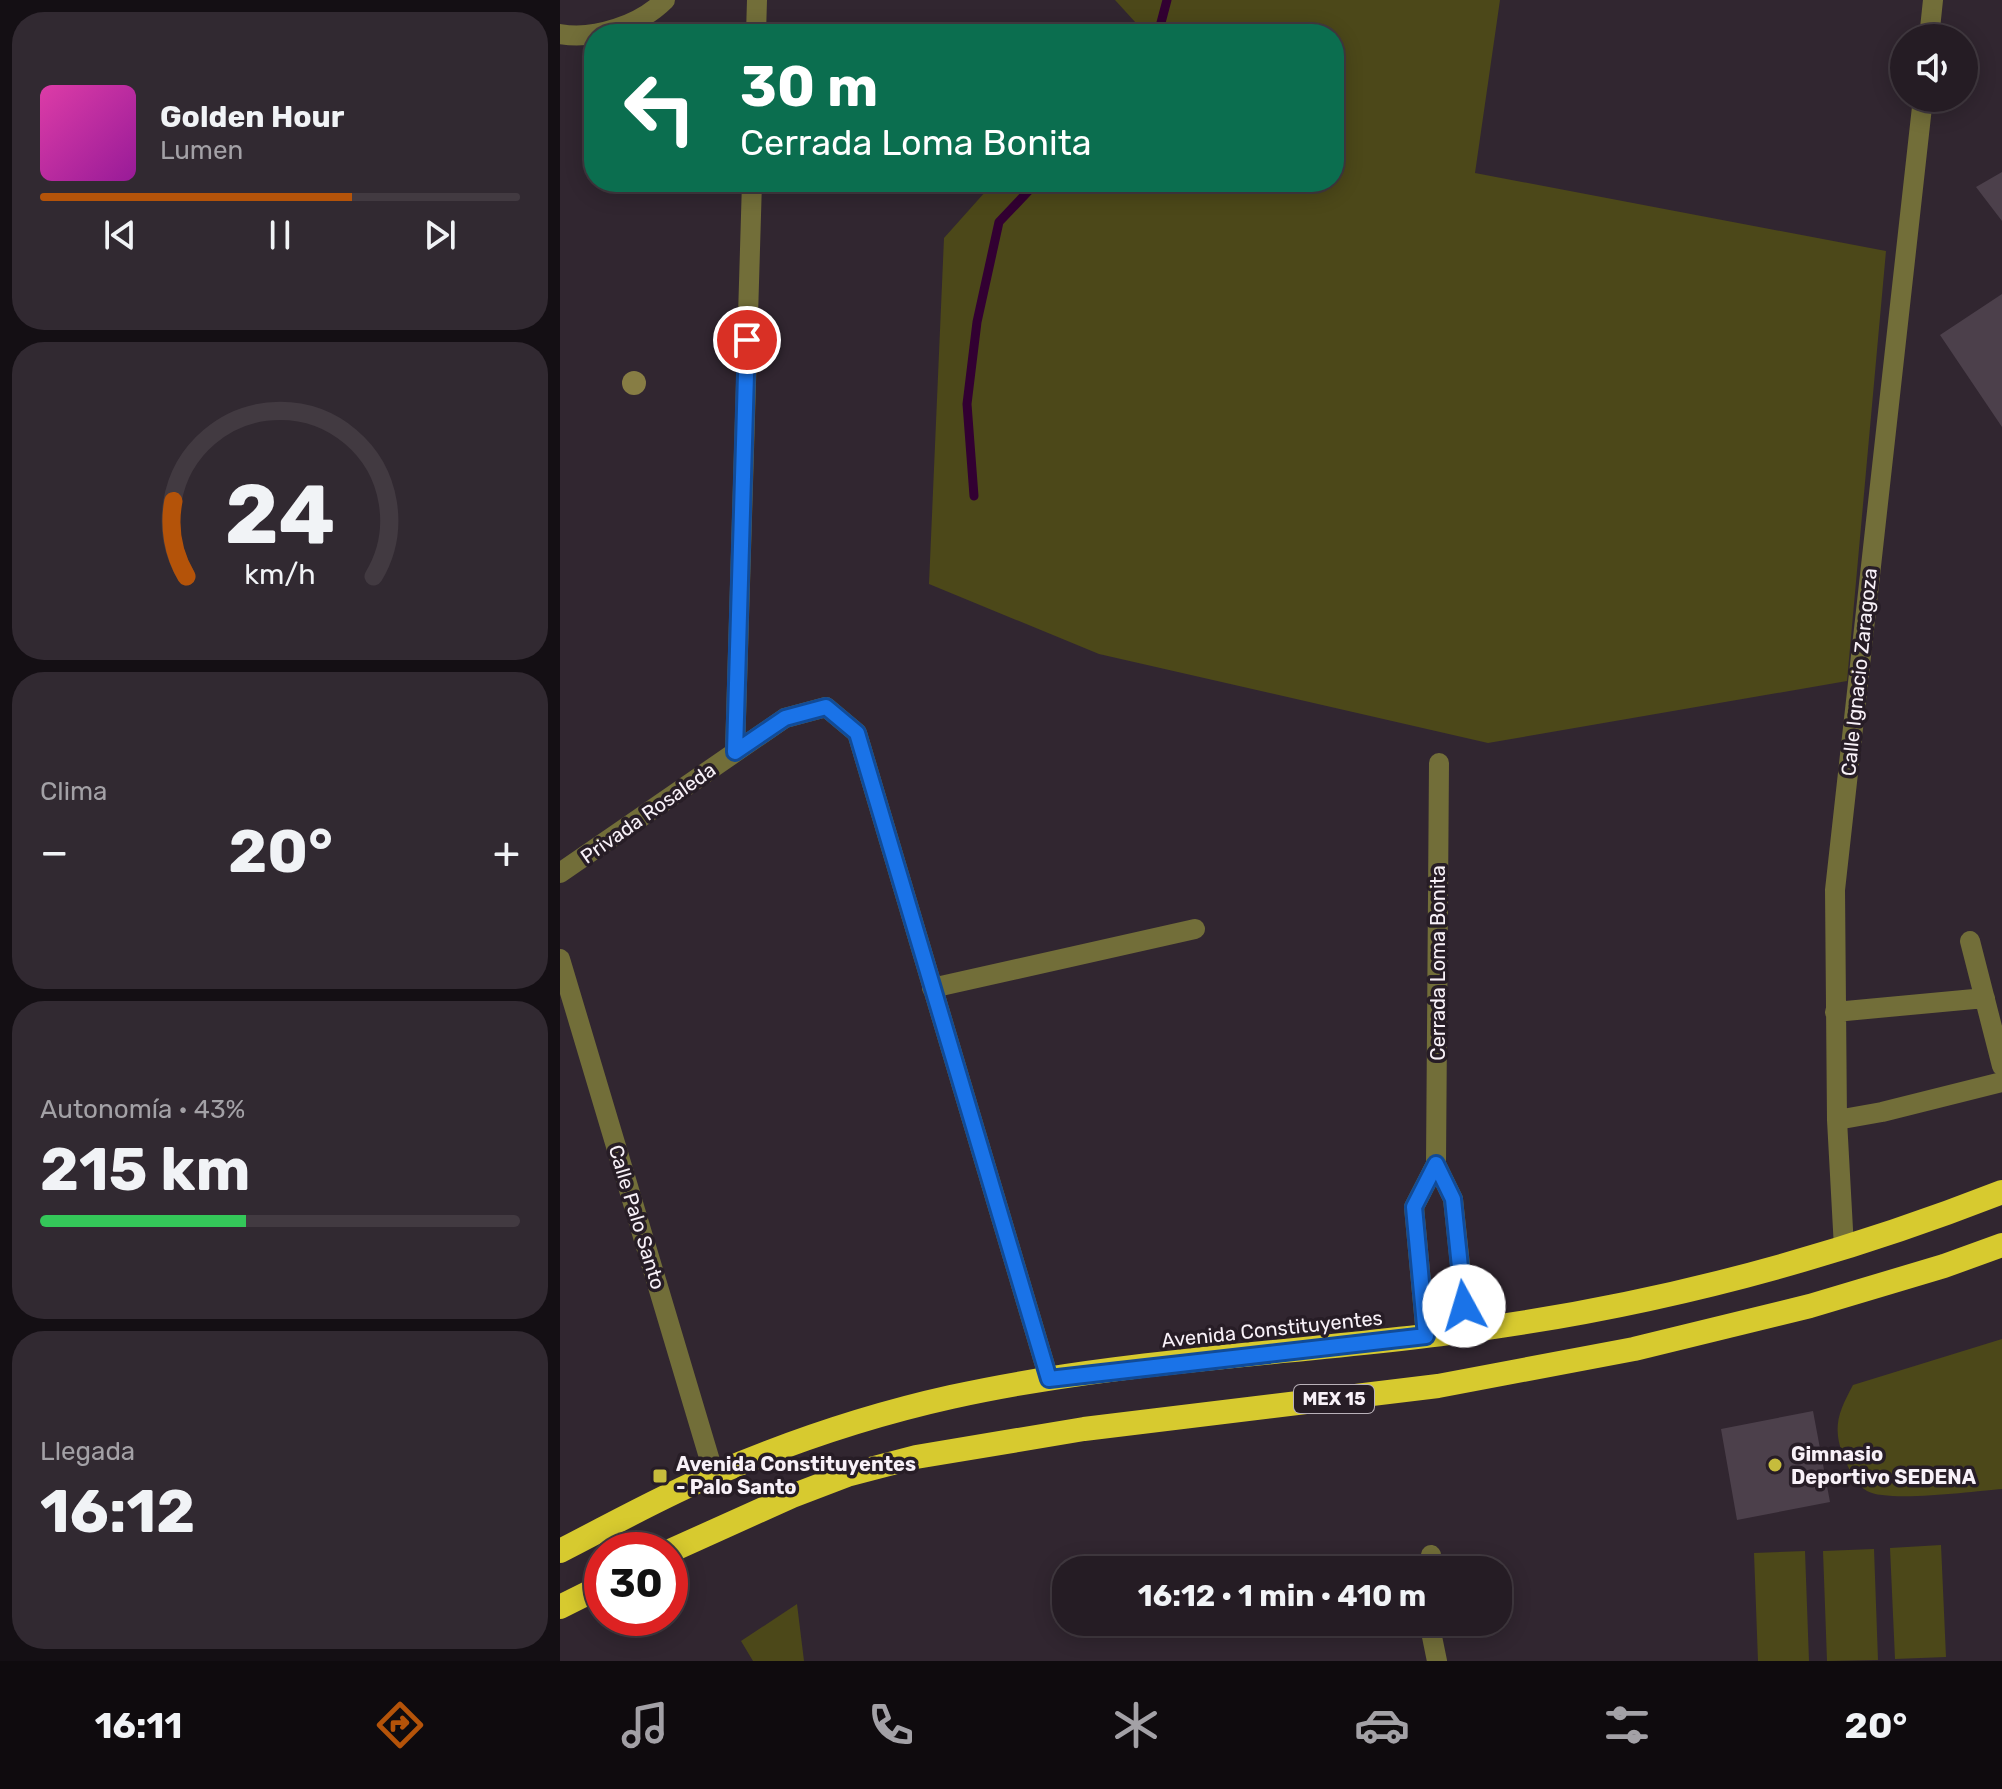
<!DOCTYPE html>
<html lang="es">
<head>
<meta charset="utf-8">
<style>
	body { margin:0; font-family:Rubik,sans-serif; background:#312931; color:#f1f3f6; height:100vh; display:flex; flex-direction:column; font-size:30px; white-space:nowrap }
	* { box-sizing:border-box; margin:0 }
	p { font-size:26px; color:#a3a1a6 }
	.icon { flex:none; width:44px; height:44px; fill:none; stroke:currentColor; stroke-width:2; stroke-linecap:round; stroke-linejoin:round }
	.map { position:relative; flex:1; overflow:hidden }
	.sheet { display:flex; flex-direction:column; gap:12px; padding:12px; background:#140f14; width:560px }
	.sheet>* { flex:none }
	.hud { position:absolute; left:24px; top:24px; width:760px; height:168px; border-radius:32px; box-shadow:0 4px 20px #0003,0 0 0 2px #423a41; background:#0b6e4f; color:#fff; overflow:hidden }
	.controls { position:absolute; left:1330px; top:24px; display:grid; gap:16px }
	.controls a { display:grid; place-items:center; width:88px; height:88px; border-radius:50%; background:#251c24; box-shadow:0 4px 20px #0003,0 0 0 2px #423a41; font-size:40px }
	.speed { position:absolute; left:24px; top:1532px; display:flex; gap:16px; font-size:40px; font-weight:700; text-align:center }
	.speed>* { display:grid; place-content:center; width:104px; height:104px; border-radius:50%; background:#251c24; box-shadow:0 4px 20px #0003,0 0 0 2px #423a41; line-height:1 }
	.speed .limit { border:12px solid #d22; background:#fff; color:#111 }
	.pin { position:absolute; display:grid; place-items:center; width:68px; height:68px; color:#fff; margin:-34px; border:4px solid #fff; border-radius:50%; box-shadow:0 2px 8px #0007 }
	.me { position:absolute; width:88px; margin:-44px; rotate:354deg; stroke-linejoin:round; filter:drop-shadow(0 0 6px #0008) }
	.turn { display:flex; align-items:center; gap:28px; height:168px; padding:0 24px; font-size:36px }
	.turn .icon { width:104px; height:104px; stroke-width:2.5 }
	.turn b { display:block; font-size:56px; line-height:68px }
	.big { font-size:60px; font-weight:700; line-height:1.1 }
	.sheet .tile { flex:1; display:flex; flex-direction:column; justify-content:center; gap:12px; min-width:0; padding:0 28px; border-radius:32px; background:#312931 }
	.sheet .dial { align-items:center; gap:0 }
	.dial svg { height:208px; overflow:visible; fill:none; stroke:#423a41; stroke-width:7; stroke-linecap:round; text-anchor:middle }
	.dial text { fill:#f1f3f6; stroke:none }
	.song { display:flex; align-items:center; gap:24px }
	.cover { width:96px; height:96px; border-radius:12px; background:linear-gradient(135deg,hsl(320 70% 55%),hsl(300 70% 35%)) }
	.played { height:8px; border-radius:4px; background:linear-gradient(90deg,#b45309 65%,#423a41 65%) }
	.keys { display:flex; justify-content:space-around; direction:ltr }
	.heat { display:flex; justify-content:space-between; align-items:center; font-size:44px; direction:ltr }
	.charge { height:12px; border-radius:6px; background:linear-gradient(90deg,#34c759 43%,#423a41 0) }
	.trip { position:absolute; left:492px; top:1556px; width:460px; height:80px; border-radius:32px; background:#251c24; box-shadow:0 4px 20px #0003,0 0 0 2px #423a41; font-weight:700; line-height:80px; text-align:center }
	.tabs { display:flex; height:128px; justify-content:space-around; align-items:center; background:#0f0b0e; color:#a3a1a6 }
	.tabs .icon { width:56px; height:56px }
	.tabs .active { color:#b45309 }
	.tabs b { font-size:36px; color:#f1f3f6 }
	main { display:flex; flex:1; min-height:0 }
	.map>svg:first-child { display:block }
	.green { fill:#4c4819 }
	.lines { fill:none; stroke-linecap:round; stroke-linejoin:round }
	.stream { stroke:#320032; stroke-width:9 }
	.building { fill:#4c404b }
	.minor { stroke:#726e39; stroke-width:20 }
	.highway { stroke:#d7ca2f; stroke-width:24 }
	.tree { fill:#877d44 }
	.route-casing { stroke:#114b97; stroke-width:20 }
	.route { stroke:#1a73e8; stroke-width:14 }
	.poi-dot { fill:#c6bc3c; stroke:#271d26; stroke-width:3 }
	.labels { text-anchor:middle; stroke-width:7; stroke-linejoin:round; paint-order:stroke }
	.shield { fill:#271d26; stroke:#b9b1b9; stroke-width:2 }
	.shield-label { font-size:18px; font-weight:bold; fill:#f8f1f8 }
	.street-label { font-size:20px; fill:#f8f1f8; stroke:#271d26 }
	.poi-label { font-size:20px; font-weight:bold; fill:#f8f1f8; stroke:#271d26; text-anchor:start }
</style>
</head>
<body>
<main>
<section class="sheet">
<div class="tile">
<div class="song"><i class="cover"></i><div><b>Golden Hour</b><p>Lumen</p></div></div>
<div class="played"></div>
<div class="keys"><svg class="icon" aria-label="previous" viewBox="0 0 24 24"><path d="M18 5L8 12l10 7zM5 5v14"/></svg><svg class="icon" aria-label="pause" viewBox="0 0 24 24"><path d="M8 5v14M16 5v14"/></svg><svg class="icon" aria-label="next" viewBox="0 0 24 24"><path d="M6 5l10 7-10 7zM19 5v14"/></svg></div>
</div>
<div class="tile dial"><svg viewBox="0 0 100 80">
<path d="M14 69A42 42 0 1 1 86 69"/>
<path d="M14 69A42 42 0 0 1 9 40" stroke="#b45309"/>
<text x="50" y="56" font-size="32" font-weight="700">24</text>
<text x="50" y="72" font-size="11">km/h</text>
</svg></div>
<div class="tile"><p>Clima</p>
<div class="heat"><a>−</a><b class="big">20°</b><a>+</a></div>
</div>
<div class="tile"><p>Autonomía · 43%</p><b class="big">215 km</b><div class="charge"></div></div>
<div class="tile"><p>Llegada</p><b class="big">16:12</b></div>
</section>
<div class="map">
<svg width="1442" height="1661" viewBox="0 0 1442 1661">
	<rect width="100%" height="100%" fill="#312630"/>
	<path class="green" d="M555 0H940L915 173 1326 251 1287 681 928 743 539 654 369 584 384 238 434 182H774V34H567L576 23Z
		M1442 1339V1489C1414 1491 1329 1503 1307 1491 1295 1484 1288 1467 1283 1455 1272 1427 1279 1411 1293 1385Z
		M1381 1545 1386 1657 1335 1659 1330 1548Z
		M1314 1549 1318 1660 1267 1661 1263 1551Z
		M1245 1551 1249 1661H1198L1194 1553Z
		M237 1604 244 1661H193L181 1641Z"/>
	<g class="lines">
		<path class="stream" d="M598 34 607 0
			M414 496 407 404 417 322 439 222 477 182"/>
	</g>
	<path class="building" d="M1442 172V221L1416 187Z
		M1442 294V427L1380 335Z
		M1253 1411 1270 1502 1177 1520 1161 1429Z"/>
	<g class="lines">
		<path class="minor" d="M0 34C35 40 80 25 105 0
			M196 34 197 0
			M1369 38 1373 0
			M175 752 192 182
			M879 763 876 1164 893 1199 907 1331
			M0 873 225 718 266 707 297 733 489 1379
			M1410 941 1442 1066
			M0 959 154 1474
			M372 988 635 929
			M1275 1012 1425 998
			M1277 1120 1322 1112 1442 1082
			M1284 1248 1277 1120 1275 890 1363 98
			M866 1336 854 1207 876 1164
			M869 1570 871 1555
			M869 1622 877 1661"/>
		<path class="highway" d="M0 1551C51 1525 102 1496 155 1474 230 1442 310 1415 391 1397 558 1360 734 1354 905 1331 1087 1307 1271 1259 1442 1192
			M110 1551 232 1496 287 1475 356 1457 524 1429 878 1386 1074 1349 1250 1306 1384 1266 1442 1245
			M0 1607 42 1586"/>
	</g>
	<circle class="tree" cx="74" cy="383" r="12"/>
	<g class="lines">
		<g class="route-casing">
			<path id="route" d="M187 340 175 752 225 718 266 707 297 733 489 1379 866 1336 854 1207 876 1164 893 1199 904 1306"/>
		</g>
		<use href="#route" class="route"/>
	</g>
	<g class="poi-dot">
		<circle cx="1215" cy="1465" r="8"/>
		<rect x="92" y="1468" width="16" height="16" rx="4"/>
	</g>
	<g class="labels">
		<rect class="shield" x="734" y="1385" width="80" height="28" rx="6"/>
		<g class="shield-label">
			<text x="774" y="1405">MEX 15</text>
		</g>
		<g class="street-label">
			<text transform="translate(1299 672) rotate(-84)" y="7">Calle Ignacio Zaragoza</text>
			<text transform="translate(88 813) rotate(-35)" y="7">Privada Rosaleda</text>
			<text transform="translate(878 963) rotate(-90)" y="7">Cerrada Loma Bonita</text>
			<text transform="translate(77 1217) rotate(73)" y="7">Calle Palo Santo</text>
			<text transform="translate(712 1329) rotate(-6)" y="7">Avenida Constituyentes</text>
		</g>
		<g class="poi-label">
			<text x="1231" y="1461">Gimnasio<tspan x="1231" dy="23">Deportivo SEDENA</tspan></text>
			<text x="116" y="1471">Avenida Constituyentes<tspan x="116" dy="23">- Palo Santo</tspan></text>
		</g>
	</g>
</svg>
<div class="controls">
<a><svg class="icon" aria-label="sound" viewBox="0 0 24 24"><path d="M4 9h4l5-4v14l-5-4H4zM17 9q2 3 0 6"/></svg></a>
</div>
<div class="speed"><div class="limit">30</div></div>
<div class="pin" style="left:187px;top:340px;background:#d93025"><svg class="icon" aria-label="arrive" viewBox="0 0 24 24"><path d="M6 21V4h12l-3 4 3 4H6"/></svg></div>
<svg class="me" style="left:904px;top:1306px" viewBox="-20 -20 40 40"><circle r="19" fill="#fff"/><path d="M0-13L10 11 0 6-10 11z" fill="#1a73e8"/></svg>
<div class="trip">16:12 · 1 min · 410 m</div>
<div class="hud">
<div class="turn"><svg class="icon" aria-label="left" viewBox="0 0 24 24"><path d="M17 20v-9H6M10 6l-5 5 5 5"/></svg><div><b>30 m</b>Cerrada Loma Bonita</div></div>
</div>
</div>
</main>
<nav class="tabs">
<b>16:11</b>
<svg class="icon active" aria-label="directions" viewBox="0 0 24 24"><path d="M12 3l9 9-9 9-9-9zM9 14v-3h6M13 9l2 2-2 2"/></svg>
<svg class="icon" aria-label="music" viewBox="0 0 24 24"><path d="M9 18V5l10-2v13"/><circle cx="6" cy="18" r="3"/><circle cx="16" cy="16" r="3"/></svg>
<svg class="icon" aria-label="phone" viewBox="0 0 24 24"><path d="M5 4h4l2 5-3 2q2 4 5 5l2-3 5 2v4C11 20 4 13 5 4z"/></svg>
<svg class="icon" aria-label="climate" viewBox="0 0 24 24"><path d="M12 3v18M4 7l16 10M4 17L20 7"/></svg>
<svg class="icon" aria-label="car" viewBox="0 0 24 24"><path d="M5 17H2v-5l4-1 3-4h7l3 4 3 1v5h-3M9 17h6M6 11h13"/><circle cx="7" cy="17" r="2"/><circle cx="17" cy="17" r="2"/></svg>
<svg class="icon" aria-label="filters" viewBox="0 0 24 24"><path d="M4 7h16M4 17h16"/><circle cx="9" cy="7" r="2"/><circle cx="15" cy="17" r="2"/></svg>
<b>20°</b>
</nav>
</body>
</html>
